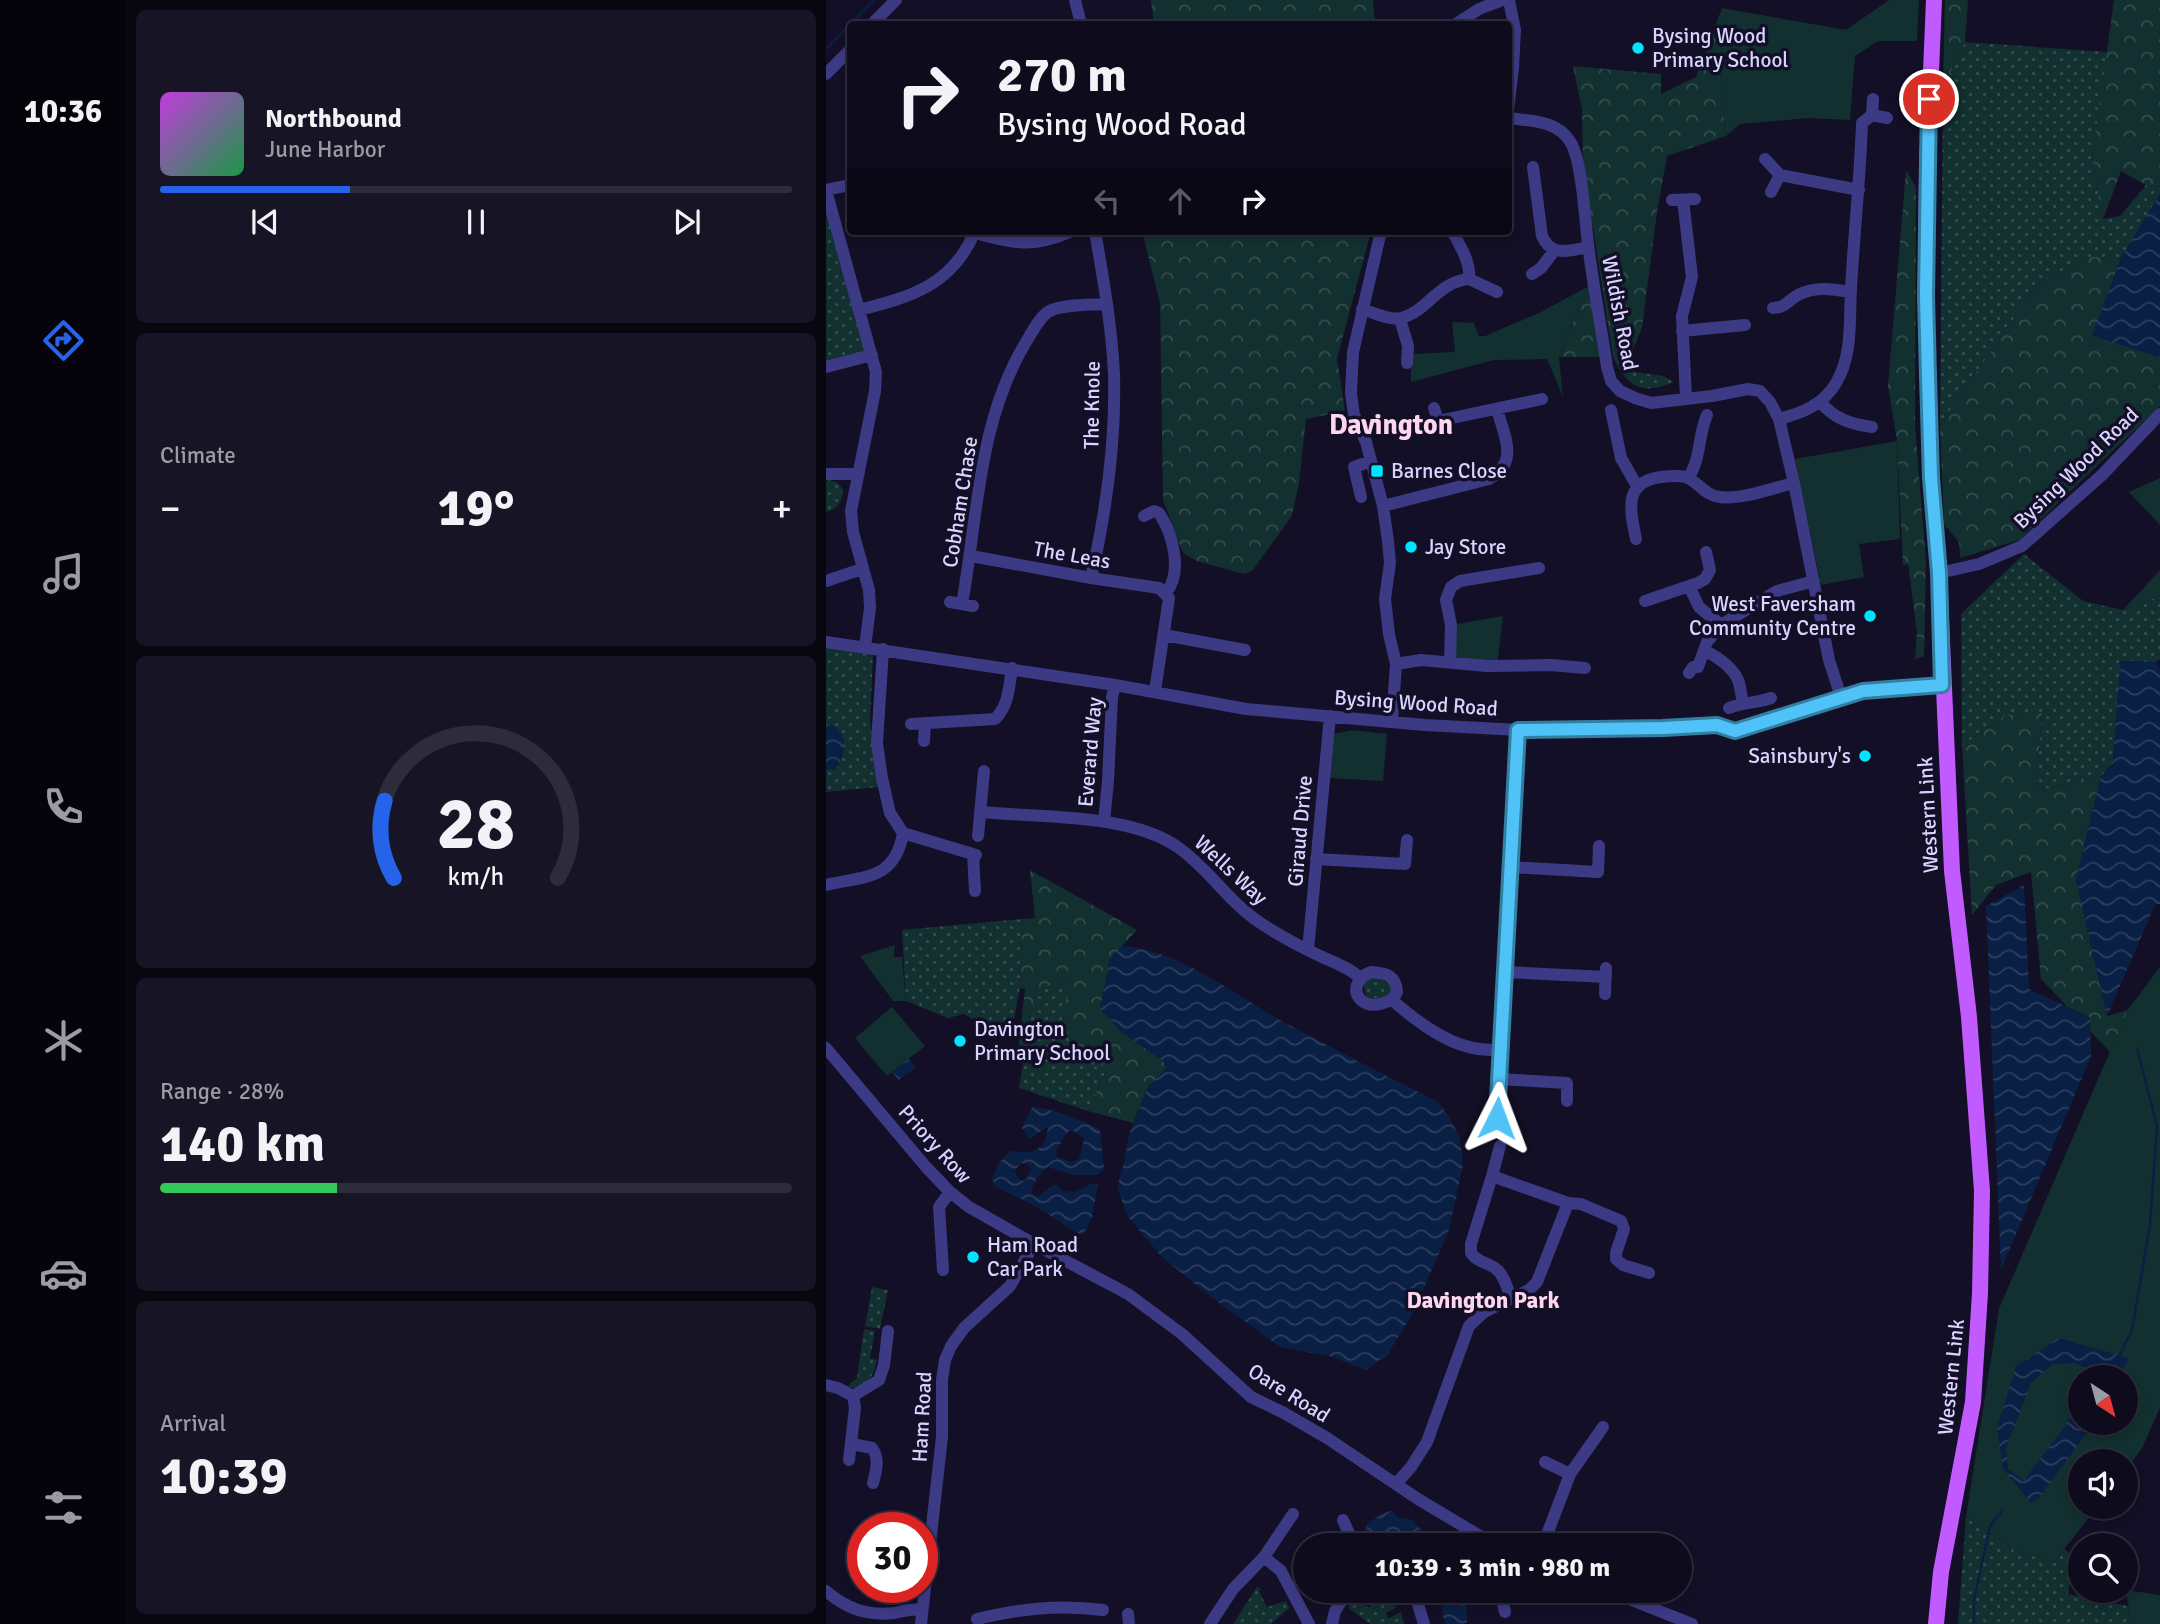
<!DOCTYPE html>
<html lang="en">
<head>
<meta charset="utf-8">
<style>
	body { margin:0; font-family:Signika,sans-serif; background:#171425; color:#f1f3f6; height:100vh; display:flex; flex-direction:column; font-size:26px; white-space:nowrap }
	* { box-sizing:border-box; margin:0 }
	p { font-size:23px; color:#9b9ba3 }
	.icon { flex:none; width:38px; height:38px; fill:none; stroke:currentColor; stroke-width:2; stroke-linecap:round; stroke-linejoin:round }
	.map { position:relative; flex:1; overflow:hidden }
	.details { display:flex; flex-direction:column; gap:10px; padding:10px; background:#08060f; width:700px }
	.details>* { flex:none }
	.top-card { position:absolute; left:21px; top:21px; width:665px; height:214px; border-radius:7px; box-shadow:0 4px 10px #0003,0 0 0 2px #2e2b3b; background:#0e0b1c; color:#f1f3f6; overflow:hidden }
	.needle { width:46px; rotate:144deg }
	.controls { position:absolute; left:1242px; top:1365px; display:grid; gap:14px }
	.controls a { display:grid; place-items:center; width:70px; height:70px; border-radius:50%; background:#0e0b1c; box-shadow:0 4px 10px #0003,0 0 0 2px #2e2b3b; font-size:35px }
	.speed { position:absolute; left:21px; top:1512px; display:flex; gap:14px; font-size:35px; font-weight:700; text-align:center }
	.speed>* { display:grid; place-content:center; width:91px; height:91px; border-radius:50%; background:#0e0b1c; box-shadow:0 4px 10px #0003,0 0 0 2px #2e2b3b; line-height:1 }
	.speed .limit { border:10px solid #d22; background:#fff; color:#111 }
	.pin { position:absolute; display:grid; place-items:center; width:60px; height:60px; color:#fff; margin:-30px; border:4px solid #fff; border-radius:50%; box-shadow:0 2px 7px #0007 }
	.me { position:absolute; width:77px; margin:-38px; rotate:3deg; stroke-linejoin:round; filter:drop-shadow(0 0 5px #0008) }
	.turn { display:flex; align-items:center; gap:24px; height:147px; padding:0 35px; font-size:32px }
	.turn .icon { width:91px; height:91px; stroke-width:2.5 }
	.turn b { display:block; font-size:49px; line-height:60px }
	.lanes { display:flex; align-items:center; height:66px; padding:0 35px; background:#0003; justify-content:center; gap:35px; direction:ltr }
	.lanes .off { opacity:.35 }
	.big { font-size:52px; font-weight:700; line-height:1.1 }
	.details .tile { flex:1; display:flex; flex-direction:column; justify-content:center; gap:10px; min-width:0; padding:0 24px; border-radius:10px; background:#171425 }
	.details .dial { align-items:center; gap:0 }
	.dial svg { height:182px; overflow:visible; fill:none; stroke:#2e2b3b; stroke-width:7; stroke-linecap:round; text-anchor:middle }
	.dial text { fill:#f1f3f6; stroke:none }
	.song { display:flex; align-items:center; gap:21px }
	.cover { width:84px; height:84px; border-radius:10px; background:linear-gradient(135deg,hsl(290 70% 55%),hsl(140 70% 35%)) }
	.played { height:7px; border-radius:4px; background:linear-gradient(90deg,#2563eb 30%,#2e2b3b 30%) }
	.keys { display:flex; justify-content:space-around; direction:ltr }
	.heat { display:flex; justify-content:space-between; align-items:center; font-size:38px; direction:ltr }
	.charge { height:10px; border-radius:5px; background:linear-gradient(90deg,#34c759 28%,#2e2b3b 0) }
	.trip { position:absolute; left:467px; top:1533px; width:399px; height:70px; border-radius:35px; background:#0e0b1c; box-shadow:0 4px 10px #0003,0 0 0 2px #2e2b3b; font-weight:700; line-height:70px; text-align:center }
	main { display:flex; flex:1; min-height:0 }
	.tab-bar { display:flex; flex-direction:column; width:126px; justify-content:space-around; align-items:center; background:#06040b; color:#9b9ba3 }
	.tab-bar .icon { width:49px; height:49px }
	.tab-bar .current { color:#2563eb }
	.tab-bar b { font-size:32px; color:#f1f3f6 }
	.map>svg:first-child { display:block }
	.grass { fill:url(#grass-dots) }
	.forest { fill:url(#forest-crowns) }
	.park { fill:#12302f; fill-rule:evenodd }
	.water { fill:url(#water-waves); fill-rule:evenodd }
	.lines { fill:none; stroke-linecap:round; stroke-linejoin:round }
	.stream { stroke:#0a1f44; stroke-width:2.5 }
	.minor { stroke:#3d3a85; stroke-width:12 }
	.major { stroke:#c25bff; stroke-width:16 }
	.route-casing { stroke:#337fa1; stroke-width:18 }
	.route { stroke:#4fc3f7; stroke-width:12 }
	.poi-dot { fill:#00e5ff; stroke:#130f26; stroke-width:2.5 }
	.labels { text-anchor:middle; stroke-width:7; stroke-linejoin:round; paint-order:stroke }
	.poi-label { font-size:21px; fill:#d9d4ff; stroke:#130f26; text-anchor:start }
	.street-label { font-size:21px; fill:#d9d4ff; stroke:#130f26 }
	.neighbourhood-label { font-size:23px; font-weight:bold; fill:#ffd6f0; stroke:#130f26 }
	.district-label { font-size:28px; font-weight:bold; fill:#ffd6f0; stroke:#130f26 }
</style>
</head>
<body>
<main>
<nav class="tab-bar">
<b>10:36</b>
<svg class="icon current" aria-label="directions" viewBox="0 0 24 24"><path d="M12 3l9 9-9 9-9-9zM9 14v-3h6M13 9l2 2-2 2"/></svg>
<svg class="icon" aria-label="music" viewBox="0 0 24 24"><path d="M9 18V5l10-2v13"/><circle cx="6" cy="18" r="3"/><circle cx="16" cy="16" r="3"/></svg>
<svg class="icon" aria-label="phone" viewBox="0 0 24 24"><path d="M5 4h4l2 5-3 2q2 4 5 5l2-3 5 2v4C11 20 4 13 5 4z"/></svg>
<svg class="icon" aria-label="climate" viewBox="0 0 24 24"><path d="M12 3v18M4 7l16 10M4 17L20 7"/></svg>
<svg class="icon" aria-label="car" viewBox="0 0 24 24"><path d="M5 17H2v-5l4-1 3-4h7l3 4 3 1v5h-3M9 17h6M6 11h13"/><circle cx="7" cy="17" r="2"/><circle cx="17" cy="17" r="2"/></svg>
<svg class="icon" aria-label="filters" viewBox="0 0 24 24"><path d="M4 7h16M4 17h16"/><circle cx="9" cy="7" r="2"/><circle cx="15" cy="17" r="2"/></svg>
</nav>
<section class="details">
<div class="tile">
<div class="song"><i class="cover"></i><div><b>Northbound</b><p>June Harbor</p></div></div>
<div class="played"></div>
<div class="keys"><svg class="icon" aria-label="previous" viewBox="0 0 24 24"><path d="M18 5L8 12l10 7zM5 5v14"/></svg><svg class="icon" aria-label="pause" viewBox="0 0 24 24"><path d="M8 5v14M16 5v14"/></svg><svg class="icon" aria-label="next" viewBox="0 0 24 24"><path d="M6 5l10 7-10 7zM19 5v14"/></svg></div>
</div>
<div class="tile"><p>Climate</p>
<div class="heat"><a>−</a><b class="big">19°</b><a>+</a></div>
</div>
<div class="tile dial"><svg viewBox="0 0 100 80">
<path d="M14 69A42 42 0 1 1 86 69"/>
<path d="M14 69A42 42 0 0 1 10 35" stroke="#2563eb"/>
<text x="50" y="56" font-size="32" font-weight="700">28</text>
<text x="50" y="72" font-size="11">km/h</text>
</svg></div>
<div class="tile"><p>Range · 28%</p><b class="big">140 km</b><div class="charge"></div></div>
<div class="tile"><p>Arrival</p><b class="big">10:39</b></div>
</section>
<div class="map">
<svg width="1334" height="1624" viewBox="0 0 1334 1624">
	<defs>
		<pattern id="grass-dots" width="8" height="8" patternUnits="userSpaceOnUse" patternTransform="scale(1.75)"><rect width="8" height="8" fill="#12302f"/><path d="M2 2h.1M6 6h.1" fill="none" stroke="#344d4e" stroke-width="1.8" stroke-linecap="round"/></pattern>
		<pattern id="forest-crowns" width="20" height="18" patternUnits="userSpaceOnUse" patternTransform="scale(1.75)"><rect width="20" height="18" fill="#12302f"/><path d="M2 6a3 3 0 1 1 6 0M12 15a3 3 0 1 1 6 0" fill="none" stroke="#344d4e"/></pattern>
		<pattern id="water-waves" width="16" height="10" patternUnits="userSpaceOnUse" patternTransform="scale(1.75)"><rect width="16" height="10" fill="#0a1f44"/><path d="M0 5q4-4 8 0t8 0" fill="none" stroke="#2d3f60"/></pattern>
	</defs>
	<rect width="100%" height="100%" fill="#130f26"/>
	<path class="grass" d="M1139 42 1282 52 1266 158 1277 219 1294 216 1320 185 1334 187V194L1295 258 1265 257 1213 282 1114 425 1117 88Z
		M0 190 46 355 0 367Z
		M805 354 809 372 837 376 848 382C817 396 801 387 787 357Z
		M3 480 12 483 17 490C16 502 12 509 0 512V481Z
		M1198 554 1257 601 1297 610 1334 596V659L1330 662 1295 661 1287 761 1275 777 1210 791 1216 714 1179 715 1136 746 1135 614Z
		M0 647 47 654 44 722 53 787 0 792Z
		M196 919 194 988 186 1029 159 1027 138 1014 122 1018 80 1001 76 930Z
		M547 976 566 983 565 993C557 998 549 1001 540 996L537 983Z
		M241 983V1030L244 1044 279 1073 262 1111 193 1088 210 987Z
		M46 1287 62 1290 54 1329 39 1326Z
		M38 1329 49 1331 44 1358 51 1360C48 1376 40 1391 21 1387L31 1378Z
		M1140 1516 1189 1551 1228 1562 1238 1549 1248 1557 1242 1594 1302 1606 1305 1624H1132Z
		M431 1587 435 1589 433 1591 441 1607 460 1601 463 1608 445 1624H407Z
		M534 1591H557L555 1592 558 1596 562 1594 570 1608 560 1613 562 1619 575 1612 578 1624H545L522 1608 528 1596 543 1608 548 1600Z"/>
	<path class="forest" d="M325 0H547L549 24H328Z
		M1119 0H1142L1139 42 1117 88Z
		M1288 0H1334V187L1320 185 1295 171 1277 219 1266 158Z
		M896 8 895 95 900 136 841 156 831 212 816 328 805 354 787 357 757 164 756 109 747 66 835 74V94L870 77Z
		M1080 170 1090 187 1089 425 1100 561 1098 656 1089 659 1091 632 1082 564 1077 565 1071 441 1062 386Z
		M316 231H545L511 359 519 411 480 419 473 483 466 516 426 571 418 574 371 561 357 553 337 500 334 303Z
		M1265 257 1295 258 1267 335 1334 356V406L1193 540 1134 558 1133 542 1118 524 1114 425 1213 282Z
		M762 284 775 357H733L761 287Z
		M1216 713 1210 791 1275 777 1250 880 1281 1016 1302 1010 1334 967V1407L1316 1448 1300 1469V1461H1255V1507H1271L1245 1540 1205 1503 1268 1423H1300V1377L1173 1309 1284 1052 1215 979 1205 872 1170 885 1146 915 1136 746 1179 715Z
		M204 870 311 930 284 959 274 1009 296 1032 337 1061 341 1068 322 1087 307 1123 262 1111 279 1073C270 1066 259 1061 251 1053 234 1035 242 1006 240 983L210 988 197 1063 191 1061 199 989 194 988 196 919 209 918Z"/>
	<path class="park" d="M1063 0H1093L1091 41H1052L1029 56 1024 120 983 118 914 124 900 136 895 95 896 8 1020 30Z
		M761 287 733 357 737 397 721 359 668 360 585 382V354L629 352 626 322 648 323 653 336H659L715 312Z
		M1071 441 1074 539 1033 544 1038 577 995 585 969 459Z
		M1334 478V525L1303 492Z
		M1334 570V596L1297 610Z
		M677 616 671 666 624 661 625 625Z
		M527 730 561 734 557 781 504 778 507 734Z
		M69 945 68 957H76L80 1001H67L34 956Z
		M1334 967V1407L1316 1448 1300 1469V1461H1255V1507H1271L1228 1562 1189 1551 1140 1516 1173 1309 1302 1010ZM1255 1377H1300V1423H1255Z
		M66 1007 99 1046 61 1076 29 1038Z
		M1300 1590 1334 1595V1624H1305Z"/>
	<path class="water" d="M1334 194V356L1333 357 1266 336 1295 258Z
		M1294 661 1330 662 1334 669V904L1329 905 1281 1016 1250 880 1275 777 1287 761Z
		M3 724C23 729 20 756 10 769L0 770V725Z
		M1198 885 1203 989 1264 1017 1265 1056 1175 1270 1160 906Z
		M296 946C352 949 411 996 459 1023 510 1050 561 1076 612 1102L624 1118 634 1138 637 1165 623 1230 588 1311 562 1354 540 1370 503 1356 454 1347 377 1291 335 1256 302 1217 291 1187 298 1163 303 1135 322 1087 341 1068 337 1061 296 1032 274 1009 284 959Z
		M83 1059 90 1067 73 1080 66 1072Z
		M206 1107C222 1107 260 1121 274 1130L278 1169 272 1175H247L222 1167C213 1174 206 1183 205 1194L212 1197 227 1185H231L237 1191 250 1192 264 1184 272 1185 266 1217 257 1235 248 1231 209 1206 168 1186 166 1178 173 1163 184 1151C208 1153 217 1154 222 1128H219L204 1139 196 1128ZM243 1131H248L258 1139 253 1159 246 1162 231 1157 230 1150ZM195 1163 203 1165 205 1169 200 1179 196 1181 190 1175 189 1170Z
		M1233 1338 1303 1358 1293 1377H1260L1263 1369 1248 1363 1227 1364 1205 1383 1180 1449 1182 1469 1199 1481 1203 1473 1240 1425 1255 1392V1423H1268L1214 1497 1205 1503 1177 1469 1171 1428 1190 1366Z
		M566 1511 572 1517 586 1520 610 1545H539L537 1542 541 1524 557 1513Z
		M612 1591H637L640 1604 641 1622 638 1624H619Z"/>
	<g class="lines">
		<path class="stream" d="M0 49 48 0
			M1293 1356 1306 1330 1324 1225 1331 1126 1311 1048
			M1148 1624V1600L1164 1526 1177 1510"/>
		<path class="minor" d="M249 0 255 24
			M46 24 70 0
			M630 24 653 9 677 0
			M0 74 24 50
			M682 110 687 68 689 30 683 0
			M1046 115 1061 118
			M682 118C705 121 732 120 745 143 756 162 759 220 762 244 767 285 775 326 781 367L785 381 794 391 809 398 825 403 886 396 922 389 934 391 944 402 953 419 968 483 1003 660 1015 697
			M939 159 954 175 1033 190
			M707 167 716 236C725 257 743 251 762 247
			M0 190 50 372 49 391 25 511 27 532 43 590 44 608 39 647
			M0 190 24 185
			M945 192 954 175
			M846 200 869 199
			M857 200 866 277 856 316 860 398
			M555 231 527 352 525 393 528 415 540 442 557 506 562 541 564 563 559 599 563 634 570 664 566 722
			M149 233C188 244 208 248 246 231
			M706 274 715 268 728 251
			M643 279 671 292
			M947 308C961 307 961 301 972 295 989 286 1007 289 1024 292
			M536 309C547 312 564 321 575 318 601 312 611 282 643 279 645 263 634 245 626 231
			M33 310C85 297 127 285 149 231
			M574 319 582 346 581 363
			M856 331 919 325
			M0 367 46 355
			M994 402C1009 419 1024 424 1046 427
			M608 408 612 421 716 399
			M785 410 795 458 811 486
			M953 419C976 413 997 405 1010 383 1027 354 1023 322 1025 289 1028 234 1034 179 1036 123L1046 115 1047 99
			M0 474H32
			M862 478C875 460 872 435 881 415
			M535 497 528 467 545 461
			M557 506 663 479C694 462 678 436 671 409
			M318 516 328 511 333 513C347 534 357 572 340 593
			M810 539C804 509 797 482 835 477 843 476 855 475 862 478 874 484 880 496 894 497 915 500 947 488 968 483
			M145 556 265 578 333 588 343 598 329 691
			M1113 573 1153 564 1196 546 1276 475 1334 414
			M265 578C280 512 290 444 288 375 286 327 277 278 269 231
			M0 581 36 569
			M863 586 873 607 895 625
			M819 601 872 583 879 579 884 570 880 552
			M124 602 147 606
			M136 604C152 515 152 421 200 342 207 331 212 319 222 312 234 304 265 305 280 304
			M338 635 419 650
			M0 642 289 685 420 709 599 725 692 730 837 728 891 725 909 731 1037 691 1117 685
			M879 651C891 656 907 668 912 680 915 687 915 696 917 703
			M624 661 625 625 620 600 625 587 634 581 713 568
			M570 664 595 660 661 666 725 665 759 668
			M863 673 867 667H872L881 642 895 625 951 591 988 581
			M903 708C918 702 931 703 945 698
			M85 724 169 719C183 705 183 687 186 668
			M98 741 99 724
			M156 812C214 818 305 813 353 848 384 870 403 903 436 924 454 936 473 946 492 955 506 962 523 967 534 978
			M278 822 282 781 286 697 289 685
			M77 833 150 855
			M152 836 158 771
			M147 854 149 891
			M490 859 579 864 581 840
			M684 867 772 872 773 846
			M0 885C39 876 69 880 77 833L64 813 56 778 51 743 57 649
			M482 950 504 716
			M545 972C560 973 570 975 571 992 566 1004 545 1009 535 1000 524 989 534 976 545 972Z
			M678 972 780 977
			M779 994 780 968
			M566 1000C588 1019 617 1042 647 1048 656 1050 665 1050 674 1050
			M0 1048 100 1167 124 1192 143 1207 208 1244 302 1294 356 1334 425 1397 458 1413 501 1438 592 1499 669 1545
			M673 1079 741 1083V1101
			M671 1117 692 730
			M666 1176 674 1146
			M117 1270 113 1207 124 1192
			M685 1298C681 1288 678 1274 669 1268 660 1262 651 1262 645 1253V1244L666 1176 742 1203 755 1204 795 1221 798 1229 790 1253V1259L797 1265 823 1273
			M0 1385 12 1388 27 1396 29 1408 23 1460
			M27 1396 53 1380 58 1365 62 1331
			M26 1444 46 1448C54 1459 50 1471 47 1483
			M719 1462 744 1474
			M570 1484 585 1467 601 1442 643 1326 658 1312 703 1290 711 1282 742 1203
			M467 1514 438 1557 455 1571 483 1624
			M517 1520 528 1545
			M717 1545 744 1474 777 1427
			M0 1591C21 1609 41 1616 68 1613 78 1611 87 1608 96 1610
			M585 1591 591 1601 598 1624
			M674 1591 679 1612
			M783 1591 866 1624
			M302 1614 303 1624
			M151 1619C193 1609 233 1604 277 1610
			M95 1624 116 1437V1380L119 1360 125 1346 138 1328 184 1286 208 1244
			M384 1624 407 1589 438 1557
			M506 1624 509 1611 522 1591"/>
		<path class="major" d="M1108 0 1101 167 1100 296 1105 478 1113 573 1126 871 1143 1017 1156 1191 1154 1293 1147 1402 1115 1572 1110 1624"/>
	</g>
	<g class="lines">
		<g class="route-casing">
			<path id="route" d="M671 1118 692 730 837 728 891 725 909 731 1037 691 1116 685 1113 573 1105 478 1102 376 1100 296 1103 99"/>
		</g>
		<use href="#route" class="route"/>
	</g>
	<g class="poi-dot">
		<circle cx="812" cy="48" r="7"/>
		<rect x="544" y="464" width="14" height="14" rx="3.5"/>
		<circle cx="585" cy="547" r="7"/>
		<circle cx="1044" cy="616" r="7"/>
		<circle cx="1039" cy="756" r="7"/>
		<circle cx="134" cy="1041" r="7"/>
		<circle cx="147" cy="1257" r="7"/>
	</g>
	<g class="labels">
		<g class="poi-label">
			<text x="826" y="43">Bysing Wood<tspan x="826" dy="24">Primary School</tspan></text>
			<text x="565" y="478">Barnes Close</text>
			<text x="599" y="554">Jay Store</text>
			<text x="1030" y="611" text-anchor="end">West Faversham<tspan x="1030" dy="24">Community Centre</tspan></text>
			<text x="1025" y="763" text-anchor="end">Sainsbury's</text>
			<text x="148" y="1036">Davington<tspan x="148" dy="24">Primary School</tspan></text>
			<text x="161" y="1252">Ham Road<tspan x="161" dy="24">Car Park</tspan></text>
		</g>
		<g class="street-label">
			<text transform="translate(794 313) rotate(79)" y="7">Wildish Road</text>
			<text transform="translate(266 405) rotate(-89)" y="7">The Knole</text>
			<text transform="translate(1250 468) rotate(-44)" y="7">Bysing Wood Road</text>
			<text transform="translate(134 502) rotate(-81)" y="7">Cobham Chase</text>
			<text transform="translate(246 555) rotate(10)" y="7">The Leas</text>
			<text transform="translate(590 703) rotate(4)" y="7">Bysing Wood Road</text>
			<text transform="translate(264 752) rotate(-85)" y="7">Everard Way</text>
			<text transform="translate(1102 815) rotate(-93)" y="7">Western Link</text>
			<text transform="translate(474 831) rotate(-85)" y="7">Giraud Drive</text>
			<text transform="translate(405 870) rotate(43)" y="7">Wells Way</text>
			<text transform="translate(109 1144) rotate(48)" y="7">Priory Row</text>
			<text transform="translate(1125 1377) rotate(-84)" y="7">Western Link</text>
			<text transform="translate(463 1393) rotate(32)" y="7">Oare Road</text>
			<text transform="translate(96 1417) rotate(-87)" y="7">Ham Road</text>
		</g>
		<g class="neighbourhood-label">
			<text x="657" y="1308">Davington Park</text>
		</g>
		<g class="district-label">
			<text x="565" y="434">Davington</text>
		</g>
	</g>
</svg>
<div class="controls">
<a><svg class="needle" viewBox="-14 -14 28 28"><path d="M0-13l5 13h-10z" fill="#e53935"/><path d="M0 13l5-13h-10z" fill="#9b9ba3"/></svg></a>
<a><svg class="icon" aria-label="sound" viewBox="0 0 24 24"><path d="M4 9h4l5-4v14l-5-4H4zM17 9q2 3 0 6"/></svg></a>
<a><svg class="icon" aria-label="search" viewBox="0 0 24 24"><circle cx="10" cy="10" r="6"/><path d="M15 15l6 6"/></svg></a>
</div>
<div class="speed"><div class="limit">30</div></div>
<div class="pin" style="left:1103px;top:99px;background:#d93025"><svg class="icon" aria-label="arrive" viewBox="0 0 24 24"><path d="M6 21V4h12l-3 4 3 4H6"/></svg></div>
<svg class="me" style="left:671px;top:1118px" viewBox="-20 -20 40 40"><path d="M0-17L14 15 0 8-14 15z" fill="#4fc3f7" stroke="#fff" stroke-width="4"/></svg>
<div class="trip">10:39 · 3 min · 980 m</div>
<div class="top-card">
<div class="turn"><svg class="icon" aria-label="right" viewBox="0 0 24 24"><path d="M7 20v-9h11M14 6l5 5-5 5"/></svg><div><b>270 m</b>Bysing Wood Road</div></div>
<div class="lanes"><svg class="icon off" aria-label="left" viewBox="0 0 24 24"><path d="M17 20v-9H6M10 6l-5 5 5 5"/></svg><svg class="icon off" aria-label="ahead" viewBox="0 0 24 24"><path d="M12 20V5M6 11l6-6 6 6"/></svg><svg class="icon" aria-label="right" viewBox="0 0 24 24"><path d="M7 20v-9h11M14 6l5 5-5 5"/></svg></div>
</div>
</div>
</main>
</body>
</html>
